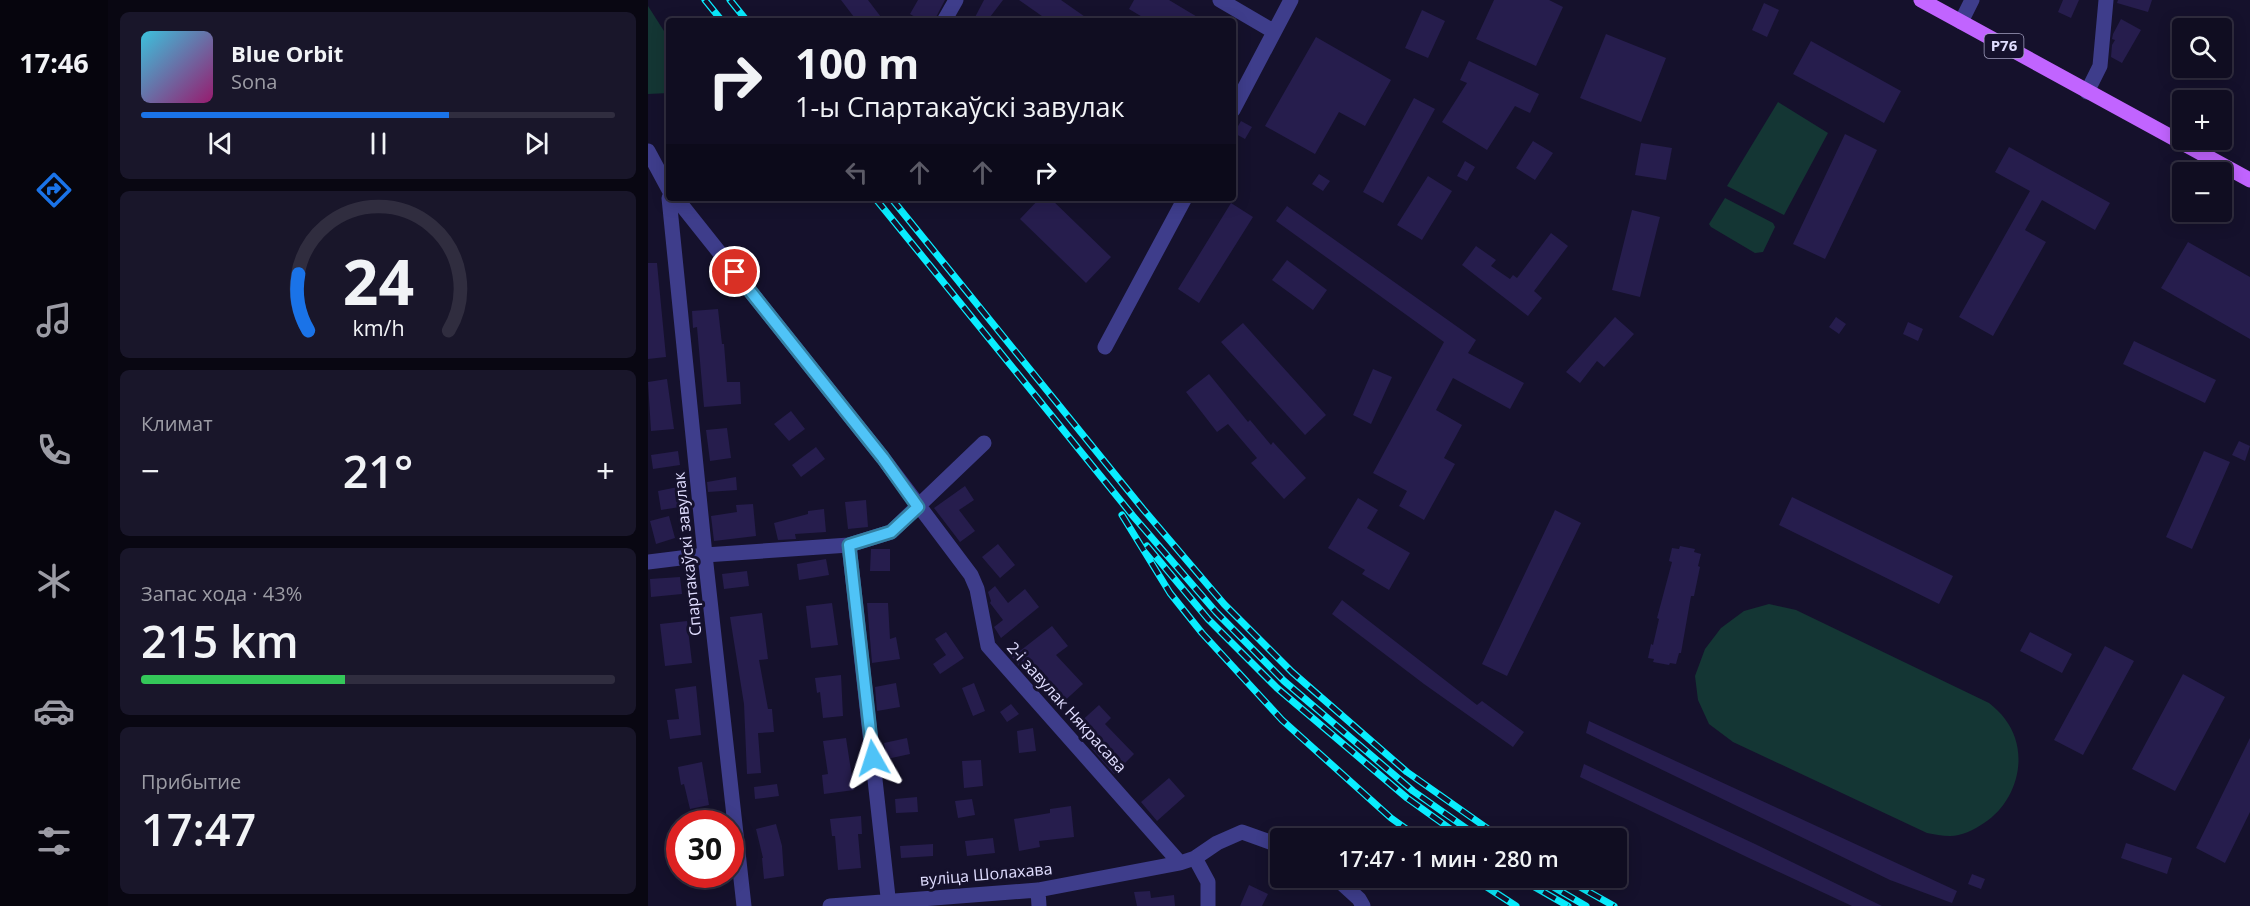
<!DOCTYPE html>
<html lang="ru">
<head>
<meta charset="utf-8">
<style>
	body { margin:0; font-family:"Open Sans",sans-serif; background:#19162a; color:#f1f3f6; height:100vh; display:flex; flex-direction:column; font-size:22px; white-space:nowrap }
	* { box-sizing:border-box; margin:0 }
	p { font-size:20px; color:#9c9ca5 }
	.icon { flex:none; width:33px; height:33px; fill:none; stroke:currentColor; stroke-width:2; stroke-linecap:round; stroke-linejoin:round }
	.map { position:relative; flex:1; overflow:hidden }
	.details { display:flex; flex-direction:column; gap:12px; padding:12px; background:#090712; width:540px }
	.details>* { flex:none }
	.guide { position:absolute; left:18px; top:18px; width:570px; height:183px; border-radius:6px; box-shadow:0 3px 15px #0003,0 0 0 2px #302d3f; background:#100d21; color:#f1f3f6; overflow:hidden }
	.controls { position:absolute; left:1524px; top:18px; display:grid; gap:12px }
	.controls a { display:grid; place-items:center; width:60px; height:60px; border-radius:6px; background:#100d21; box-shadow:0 3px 15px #0003,0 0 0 2px #302d3f; font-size:30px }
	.speed { position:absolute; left:18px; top:810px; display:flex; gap:12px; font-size:30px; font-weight:700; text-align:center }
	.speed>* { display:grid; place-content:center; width:78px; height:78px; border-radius:50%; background:#100d21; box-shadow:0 3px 15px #0003,0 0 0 2px #302d3f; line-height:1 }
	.speed .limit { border:9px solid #d22; background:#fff; color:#111 }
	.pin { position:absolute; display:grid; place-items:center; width:51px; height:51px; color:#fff; margin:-26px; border:3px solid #fff; border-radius:50%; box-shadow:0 2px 6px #0007 }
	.me { position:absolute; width:66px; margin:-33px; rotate:354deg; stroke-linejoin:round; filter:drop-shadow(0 0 4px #0008) }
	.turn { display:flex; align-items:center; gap:21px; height:126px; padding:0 30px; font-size:27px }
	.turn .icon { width:78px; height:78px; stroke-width:2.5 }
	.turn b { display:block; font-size:42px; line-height:51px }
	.lanes { display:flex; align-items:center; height:57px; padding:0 30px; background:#0003; justify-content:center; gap:30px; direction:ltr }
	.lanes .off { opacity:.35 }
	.big { font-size:45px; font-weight:600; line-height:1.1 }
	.details .widget { flex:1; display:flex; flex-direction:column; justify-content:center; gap:9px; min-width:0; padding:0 21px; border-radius:9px; background:#19162a }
	.details .dial { align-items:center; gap:0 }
	.dial svg { height:156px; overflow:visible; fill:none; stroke:#302d3f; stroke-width:7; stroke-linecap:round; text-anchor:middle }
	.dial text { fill:#f1f3f6; stroke:none }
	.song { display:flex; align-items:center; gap:18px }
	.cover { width:72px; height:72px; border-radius:9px; background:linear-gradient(135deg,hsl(190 70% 55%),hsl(320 70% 35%)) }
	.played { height:6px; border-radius:3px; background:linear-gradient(90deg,#1a73e8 65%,#302d3f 65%) }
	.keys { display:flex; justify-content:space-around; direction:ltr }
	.heat { display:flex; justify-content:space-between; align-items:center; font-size:33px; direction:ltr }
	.charge { height:9px; border-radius:4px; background:linear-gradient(90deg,#34c759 43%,#302d3f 0) }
	.trip { position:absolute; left:622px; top:828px; width:357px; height:60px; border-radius:6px; background:#100d21; box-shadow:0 3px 15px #0003,0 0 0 2px #302d3f; font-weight:600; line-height:60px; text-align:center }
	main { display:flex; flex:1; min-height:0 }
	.tabs { display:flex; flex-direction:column; width:108px; justify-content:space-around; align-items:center; background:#06050d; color:#9c9ca5 }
	.tabs .icon { width:42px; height:42px }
	.tabs .current { color:#1a73e8 }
	.tabs b { font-size:27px; color:#f1f3f6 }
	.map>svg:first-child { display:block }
	.green { fill:#143634 }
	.building { fill:#261d4d }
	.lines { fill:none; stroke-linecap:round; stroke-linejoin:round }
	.street { stroke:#3e3d8b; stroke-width:15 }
	.primary { stroke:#c164ff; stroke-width:15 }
	.rail-casing { stroke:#09edff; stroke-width:7 }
	.rail { stroke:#15112c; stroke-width:4.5; stroke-dasharray:14; stroke-linecap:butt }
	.route-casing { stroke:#337fa1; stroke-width:15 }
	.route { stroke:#4fc3f7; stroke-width:10 }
	.labels { text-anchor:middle; stroke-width:6; stroke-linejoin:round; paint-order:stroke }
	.shield { fill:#15112c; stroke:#a3a0c0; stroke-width:1.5 }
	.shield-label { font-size:15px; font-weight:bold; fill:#e0ddff }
	.street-label { font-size:16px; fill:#e0ddff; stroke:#15112c }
</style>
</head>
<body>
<main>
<nav class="tabs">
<b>17:46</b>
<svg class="icon current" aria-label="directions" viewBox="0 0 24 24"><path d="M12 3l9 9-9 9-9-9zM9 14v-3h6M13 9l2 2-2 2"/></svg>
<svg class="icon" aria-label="music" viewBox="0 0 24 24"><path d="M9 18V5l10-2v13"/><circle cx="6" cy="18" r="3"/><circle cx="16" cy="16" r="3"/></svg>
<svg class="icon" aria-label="phone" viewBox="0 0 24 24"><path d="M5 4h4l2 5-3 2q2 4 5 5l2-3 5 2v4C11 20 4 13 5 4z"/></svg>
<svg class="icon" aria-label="climate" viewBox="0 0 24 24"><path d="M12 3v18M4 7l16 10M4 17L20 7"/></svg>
<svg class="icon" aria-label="car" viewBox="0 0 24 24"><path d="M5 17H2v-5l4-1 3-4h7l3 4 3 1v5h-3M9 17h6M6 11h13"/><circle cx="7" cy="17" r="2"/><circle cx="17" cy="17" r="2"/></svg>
<svg class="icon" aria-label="filters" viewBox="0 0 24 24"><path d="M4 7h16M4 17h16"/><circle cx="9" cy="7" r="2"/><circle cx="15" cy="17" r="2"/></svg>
</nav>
<section class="details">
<div class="widget">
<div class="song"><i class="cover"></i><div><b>Blue Orbit</b><p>Sona</p></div></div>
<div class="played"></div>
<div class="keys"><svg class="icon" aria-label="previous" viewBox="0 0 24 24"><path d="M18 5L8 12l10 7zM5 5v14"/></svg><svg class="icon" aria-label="pause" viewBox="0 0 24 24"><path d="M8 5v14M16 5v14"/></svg><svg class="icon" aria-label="next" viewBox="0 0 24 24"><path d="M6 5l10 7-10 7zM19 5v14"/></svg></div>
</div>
<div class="widget dial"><svg viewBox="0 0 100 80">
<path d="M14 69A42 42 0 1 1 86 69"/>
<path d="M14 69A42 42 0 0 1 9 40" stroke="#1a73e8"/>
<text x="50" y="56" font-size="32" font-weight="700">24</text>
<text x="50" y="72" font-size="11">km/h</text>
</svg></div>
<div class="widget"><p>Климат</p>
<div class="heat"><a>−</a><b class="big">21°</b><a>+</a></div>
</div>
<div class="widget"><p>Запас хода · 43%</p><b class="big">215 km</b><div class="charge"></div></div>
<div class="widget"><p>Прибытие</p><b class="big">17:47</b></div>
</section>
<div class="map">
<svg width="1602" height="906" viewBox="0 0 1602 906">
	<rect width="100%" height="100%" fill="#15112c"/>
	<path class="green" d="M0 6 16 31 21 36V93L0 94Z
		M1130 102 1180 133 1136 215 1079 186Z
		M1077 198 1125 223 1127 227 1115 252 1107 253 1063 227 1061 224Z
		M1121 604 1148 610 1341 703C1347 708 1353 713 1357 719 1383 753 1369 802 1336 823 1326 830 1313 836 1302 836 1294 836 1286 834 1279 833L1085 742 1061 724 1050 700 1047 676 1057 649 1073 628 1096 611Z"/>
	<path class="building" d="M193 0H220L236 21H209Z
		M270 0H297L286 21H274L262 14Z
		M336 0H355L339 21H325Z
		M371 0H413L443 21H401Z
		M486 0H521L556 21H501L481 9Z
		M846 0H901L915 7 888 66 828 39Z
		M1415 0H1431L1423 18 1410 12Z
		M1470 0H1504L1500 12 1469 3Z
		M1116 3 1131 10 1119 37 1104 30Z
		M774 10 797 21 780 58 757 48Z
		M1473 19 1493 30 1474 63 1463 57 1464 45 1467 40 1464 39 1465 34Z
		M958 34 1018 58 993 122 932 98Z
		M668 37 743 80 717 126 691 112 667 154 617 126Z
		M1163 41 1253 91 1236 123 1145 74Z
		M821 61 891 94 882 113 867 106 839 150 794 122 819 83 812 80Z
		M766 98 787 109 735 203 715 192Z
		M593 121 604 127 597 139 586 133Z
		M1197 134 1229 150 1177 259 1145 244Z
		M885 141 905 153 887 180 868 168Z
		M993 143 1024 148 1018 180 987 175Z
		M1361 147 1462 203 1447 230 1394 200 1377 230 1398 242 1345 336 1311 317 1382 191 1347 172Z
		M817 161 827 167 819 181 809 176Z
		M671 174 682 181 675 191 664 184Z
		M780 176 804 191 774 240 749 225Z
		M392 198H402L463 257 438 283 372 219Z
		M583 203 605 217 551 303 530 289Z
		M639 206 828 340 820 353 876 383 862 409 805 378 788 410 814 425 796 458 807 464 776 520 751 506 759 491 725 473 796 342 628 221Z
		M984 210 1012 217 992 297 964 290Z
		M903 233 920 246 886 291 894 298 880 316 814 265 828 246 848 260 843 266 862 279 865 275 869 278Z
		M1540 242 1602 277V339L1513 288Z
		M639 260 679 290 665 310 624 280Z
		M0 263H9L18 357 0 359Z
		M70 309 74 344H76L79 382H92L93 404 56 407 49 327 45 328 44 311Z
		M967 317 986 334 956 367 949 361 932 383 918 372Z
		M1188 317 1198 324 1191 334 1181 327Z
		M1260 322 1275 329 1270 341 1255 334Z
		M595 323 678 415 657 435 573 342Z
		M1486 341 1568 380 1557 403 1475 364Z
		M725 369 744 377 723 424 705 415Z
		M561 374 600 422 602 420 623 445 625 442 658 478 636 499 603 463 609 458 580 424 569 432 538 392Z
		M19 379 26 429 3 431 0 382Z
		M143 411 157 429 141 441 126 424Z
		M79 428 83 458 62 461 58 430Z
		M1591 441 1602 446 1597 461 1584 455Z
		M168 447 177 459 153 477 144 465Z
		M30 451 32 465 5 469 3 455Z
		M1556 451 1582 462 1544 549 1518 537Z
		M88 477 89 490 60 492 59 482Z
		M35 486 38 506 13 510 10 491Z
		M317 486 326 500 311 510 327 531 312 542 286 508Z
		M1144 497 1305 576 1291 604 1131 525Z
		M710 498 730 510 719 528 762 553 741 590 714 574 717 570 680 548Z
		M218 500 220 527 200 529 197 502Z
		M105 504 108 536 66 541 63 516 89 512 88 505Z
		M176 509 178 532 147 534 148 539 130 540 126 523 160 514V511Z
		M907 510 933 523 859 676 834 664Z
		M21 516 27 538 8 544 2 521Z
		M350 544 367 565 352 578 334 557Z
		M1032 546 1047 549 1046 552 1053 554 1050 566 1052 567 1046 596H1043L1033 653H1031L1028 664 1022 663 1021 665 1005 662 1006 659 1000 658 1003 644 1005 645 1011 619 1009 618 1024 562 1021 561 1024 548 1031 549Z
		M223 549H242V571H222Z
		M178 559 181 575 151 580 149 564Z
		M99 571 101 586 76 589 74 574Z
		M32 577 34 594 3 597 2 579Z
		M347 586 360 603 377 589 391 607 353 638 346 627 355 620 342 603 343 601 340 592Z
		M694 600 829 705 834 701 876 732 865 747 776 684 684 614Z
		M184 603 190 645 163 648 158 606Z
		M219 603H240L242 639 248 637 252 659 224 663Z
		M114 613 120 659 111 660 120 709H124L126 732 110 733 113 773 99 774 96 704 82 617Z
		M39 621 44 663 17 666 12 624Z
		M404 626 420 646 408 655 435 684 412 705 373 664 371 666 364 657Z
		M298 632 316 658 292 674 285 664 298 655 287 639Z
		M1382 632 1424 654 1414 673 1372 651Z
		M1457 646 1486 661 1435 755 1406 740Z
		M1535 674 1577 697 1527 791 1484 769Z
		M193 675 195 716 175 718 172 692 169 693 167 678Z
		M248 683 252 707 229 711 227 687Z
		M326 683 337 711 325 716 314 688Z
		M48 686 53 735 22 739 19 720 31 719 27 689Z
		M363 704 371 714 359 722 352 712Z
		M451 705 463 718 457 724 486 754 466 774 443 748 447 745 429 725Z
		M941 721 1309 891 1304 903 1242 880 938 733Z
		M385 728 388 751 371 753 369 731Z
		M198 738 206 790 176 794 174 775 180 774 175 741Z
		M259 738 262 754 239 759 236 743Z
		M1602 738V812L1577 863 1548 848Z
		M333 760 335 786 316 788 314 761Z
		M54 762 61 805 42 809 36 784 33 785 30 767Z
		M936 764 1107 844 1234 906H1204L1101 858 932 777Z
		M521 778 537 796 509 821 493 802Z
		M129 784 131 796 107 799 106 787Z
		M269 797 270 812 248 813 247 799Z
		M324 799 327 815 310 818 307 801Z
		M423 806 426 837 391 841 392 847 371 851 366 819 402 813V809Z
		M213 816 214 834H210L213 868 190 870 187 836H184L182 819Z
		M128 824 134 846 136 876 116 879 114 858H115L108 829Z
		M345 838 347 853 319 856 317 841Z
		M1478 843 1524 858 1519 874 1473 858Z
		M285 844V856L253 858 252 846Z
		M43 874H67L69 884 45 888Z
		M1324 874 1337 879 1333 889 1320 884Z
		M601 885 620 894 614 906H592Z
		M502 891 503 898 526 895 527 906H489L486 892Z"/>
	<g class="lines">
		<path class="street" d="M572 0 625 31
			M296 21 308 0
			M1313 22 1324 0
			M1439 92 1452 66 1458 0
			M585 110 643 0
			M0 151 21 190
			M21 198 57 555 96 906
			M28 198 235 458 323 575 329 589 340 646 532 863 547 858 560 882V906
			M457 347 537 198
			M201 545 241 906
			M0 562 57 555 201 545 243 532 336 443
			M547 858 569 843 594 832 633 846
			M688 878 711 899 715 906
			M390 890 391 906
			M182 906 390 890 532 863"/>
		<path class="primary" d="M1273 0 1602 180"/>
		<g class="rail-casing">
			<path id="rail" d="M57 0 74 21
				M82 0 99 21
				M227 198 485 516 568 612 636 681 765 791 832 838
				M243 198 495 509 576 604 644 672 759 772 853 838
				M474 515 522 593 554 633 634 720 743 818 771 838
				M499 546 560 619 629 688 759 798 815 838
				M825 878 868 906
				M871 878 920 906
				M890 878 938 906
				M916 878 966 906"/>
		</g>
		<use href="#rail" class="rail"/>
	</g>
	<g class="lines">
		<g class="route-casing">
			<path id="route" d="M87 272 235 458 270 507 243 532 201 545 225 758"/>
		</g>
		<use href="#route" class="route"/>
	</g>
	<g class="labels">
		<rect class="shield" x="1336.5" y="34" width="39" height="24" rx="4.5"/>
		<g class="shield-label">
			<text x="1356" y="51">Р76</text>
		</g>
		<g class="street-label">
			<text transform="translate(39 554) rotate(-96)" y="6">Спартакаўскі завулак</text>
			<text transform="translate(419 707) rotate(48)" y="6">2-і завулак Някрасава</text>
			<text transform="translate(338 874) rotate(-5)" y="6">вуліца Шолахава</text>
		</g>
	</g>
</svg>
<div class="controls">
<a><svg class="icon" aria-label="search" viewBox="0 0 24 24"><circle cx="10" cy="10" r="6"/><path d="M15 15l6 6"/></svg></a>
<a>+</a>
<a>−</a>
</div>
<div class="speed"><div class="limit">30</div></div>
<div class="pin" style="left:87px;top:272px;background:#d93025"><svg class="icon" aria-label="arrive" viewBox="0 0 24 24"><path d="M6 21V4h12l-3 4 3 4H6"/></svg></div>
<svg class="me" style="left:225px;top:758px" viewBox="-20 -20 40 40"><path d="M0-17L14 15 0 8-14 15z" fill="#4fc3f7" stroke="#fff" stroke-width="4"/></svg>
<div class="trip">17:47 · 1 мин · 280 m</div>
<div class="guide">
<div class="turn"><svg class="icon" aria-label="right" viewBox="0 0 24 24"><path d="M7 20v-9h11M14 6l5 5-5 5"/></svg><div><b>100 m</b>1-ы Спартакаўскі завулак</div></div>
<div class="lanes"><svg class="icon off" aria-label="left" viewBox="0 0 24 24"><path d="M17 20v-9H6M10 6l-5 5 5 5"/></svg><svg class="icon off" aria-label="ahead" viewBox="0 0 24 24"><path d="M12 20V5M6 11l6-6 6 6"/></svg><svg class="icon off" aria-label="ahead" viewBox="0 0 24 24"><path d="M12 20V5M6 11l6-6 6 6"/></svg><svg class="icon" aria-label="right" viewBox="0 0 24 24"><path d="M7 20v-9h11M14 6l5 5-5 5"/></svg></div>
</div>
</div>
</main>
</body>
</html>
